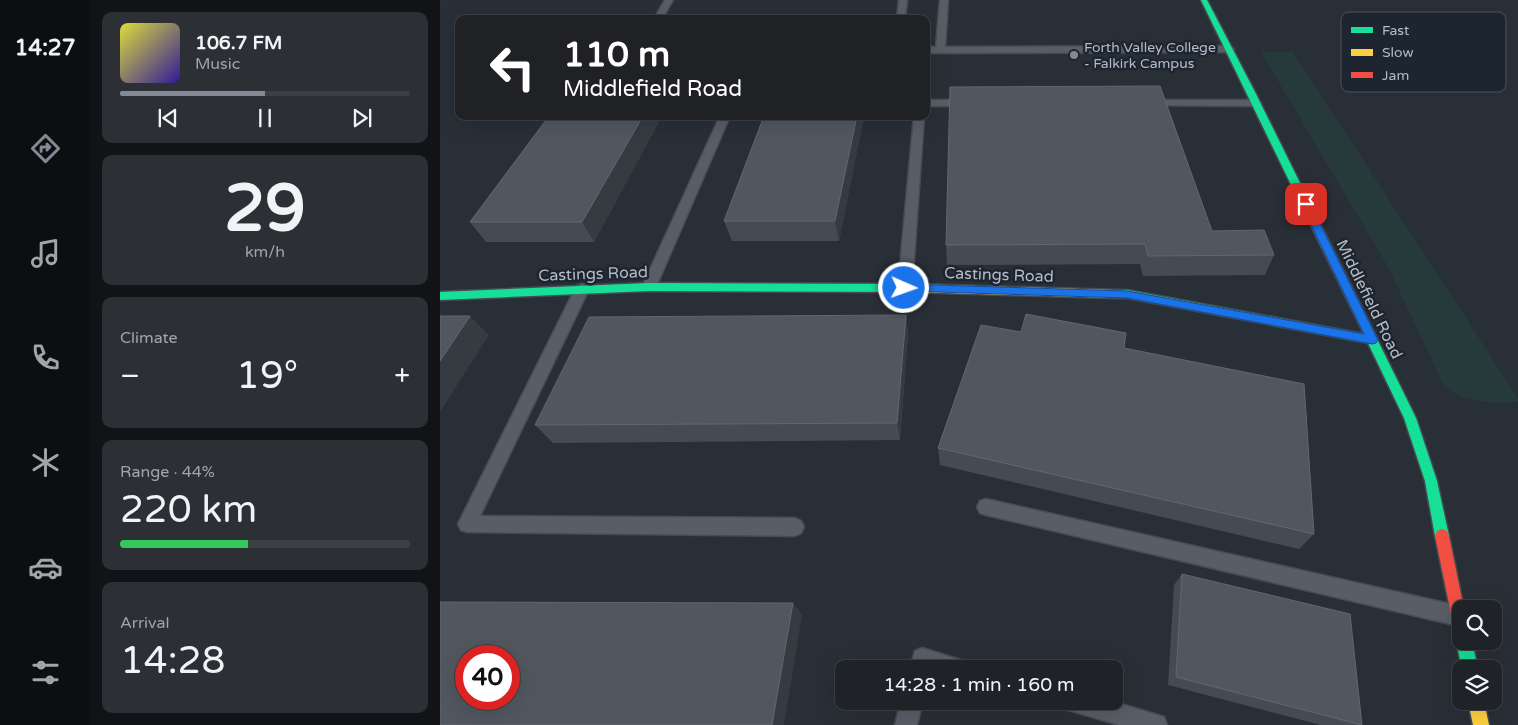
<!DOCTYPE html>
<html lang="en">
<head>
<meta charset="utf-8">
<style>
	body { margin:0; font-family:"Varela Round",sans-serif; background:#2c2f34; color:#f1f3f6; height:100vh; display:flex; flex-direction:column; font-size:19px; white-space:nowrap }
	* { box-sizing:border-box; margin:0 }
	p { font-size:16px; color:#a1a4a8 }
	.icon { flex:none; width:28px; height:28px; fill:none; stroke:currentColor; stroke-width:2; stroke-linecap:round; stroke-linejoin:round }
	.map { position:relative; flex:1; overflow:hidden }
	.drawer { display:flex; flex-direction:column; gap:12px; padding:12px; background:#111316; width:350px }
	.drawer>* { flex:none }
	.hud { position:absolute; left:15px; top:15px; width:475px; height:105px; border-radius:10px; box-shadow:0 5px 20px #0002,0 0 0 1px #3c4045; background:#202124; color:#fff; overflow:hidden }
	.fabs { position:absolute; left:1012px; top:600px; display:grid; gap:10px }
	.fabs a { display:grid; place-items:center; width:50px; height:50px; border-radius:10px; background:#1f2328; box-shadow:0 5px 20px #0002,0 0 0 1px #3c4045; font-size:25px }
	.speed { position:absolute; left:15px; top:645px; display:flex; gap:10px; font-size:25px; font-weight:700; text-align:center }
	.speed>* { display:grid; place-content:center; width:65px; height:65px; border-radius:50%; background:#1f2328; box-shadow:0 5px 20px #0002,0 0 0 1px #3c4045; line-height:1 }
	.speed .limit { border:8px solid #d22; background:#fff; color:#111 }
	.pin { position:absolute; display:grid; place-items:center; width:42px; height:42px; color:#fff; margin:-21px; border-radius:10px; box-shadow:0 2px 8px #0006 }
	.me { position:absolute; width:55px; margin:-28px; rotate:92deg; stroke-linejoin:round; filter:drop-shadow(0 0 4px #0008) }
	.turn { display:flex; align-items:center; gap:18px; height:105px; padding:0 25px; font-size:22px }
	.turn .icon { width:65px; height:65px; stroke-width:2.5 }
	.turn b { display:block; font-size:35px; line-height:42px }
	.big { font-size:38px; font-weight:600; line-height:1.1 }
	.drawer .card { flex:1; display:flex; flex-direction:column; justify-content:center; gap:8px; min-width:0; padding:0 18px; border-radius:10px; background:#2c2f34 }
	.drawer .dial { align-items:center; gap:0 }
	.dial b { font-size:65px; line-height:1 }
	.song { display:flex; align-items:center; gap:15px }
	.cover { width:60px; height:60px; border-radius:8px; background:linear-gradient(135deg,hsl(60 70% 55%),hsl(250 70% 35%)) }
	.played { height:5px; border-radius:2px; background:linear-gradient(90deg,#838a94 50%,#3c4045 50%) }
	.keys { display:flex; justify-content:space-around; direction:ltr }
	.heat { display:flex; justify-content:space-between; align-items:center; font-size:28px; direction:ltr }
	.charge { height:8px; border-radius:4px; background:linear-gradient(90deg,#34c759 44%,#3c4045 0) }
	.trip { position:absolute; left:395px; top:660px; width:288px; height:50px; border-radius:10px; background:#1f2328; box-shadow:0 5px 20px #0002,0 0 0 1px #3c4045; font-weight:600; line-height:50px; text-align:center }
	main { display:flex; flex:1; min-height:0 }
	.tab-bar { display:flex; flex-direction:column; width:90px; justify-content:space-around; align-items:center; background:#0c0e10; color:#a1a4a8 }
	.tab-bar .icon { width:35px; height:35px }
	.tab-bar .selected { color:#838a94 }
	.tab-bar b { font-size:22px; color:#f1f3f6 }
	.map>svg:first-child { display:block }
	.green { fill:#26393b }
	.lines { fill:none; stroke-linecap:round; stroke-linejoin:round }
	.lane-casing { stroke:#474b53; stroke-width:3 }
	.fast-casing { stroke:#474b53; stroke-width:3 }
	.slow-casing { stroke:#474b53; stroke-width:3 }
	.jam-casing { stroke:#474b53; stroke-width:3 }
	.lane { fill:#595d65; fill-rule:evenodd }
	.fast { fill:#16e098; fill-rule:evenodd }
	.slow { fill:#ffcf43; fill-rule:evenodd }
	.jam { fill:#f24e42; fill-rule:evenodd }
	.wall { fill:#464b53 }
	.shaded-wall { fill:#363b42 }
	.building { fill:#52575f; stroke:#616770; fill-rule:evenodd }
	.route { fill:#1a73e8; stroke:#114b97 }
	.poi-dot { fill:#838a94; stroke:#1d2530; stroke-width:2 }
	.labels { text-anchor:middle; stroke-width:5; stroke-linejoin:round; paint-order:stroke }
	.far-poi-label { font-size:14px; fill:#b4bbc7; stroke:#1d2530; text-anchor:start }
	.street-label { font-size:16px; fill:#b4bbc7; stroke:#1d2530 }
	.key { fill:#1d2530; stroke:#4a525d; stroke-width:1 }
	.key-label { font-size:14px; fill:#b4bbc7 }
</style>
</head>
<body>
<main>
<nav class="tab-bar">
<b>14:27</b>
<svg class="icon selected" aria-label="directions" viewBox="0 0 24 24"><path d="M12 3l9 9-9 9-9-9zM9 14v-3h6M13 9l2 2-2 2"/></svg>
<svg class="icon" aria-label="music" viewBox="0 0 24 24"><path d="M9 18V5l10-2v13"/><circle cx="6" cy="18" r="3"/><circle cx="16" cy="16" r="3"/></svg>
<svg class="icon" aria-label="phone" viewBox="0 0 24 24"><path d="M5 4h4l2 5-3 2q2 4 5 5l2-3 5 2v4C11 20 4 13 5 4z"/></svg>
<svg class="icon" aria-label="climate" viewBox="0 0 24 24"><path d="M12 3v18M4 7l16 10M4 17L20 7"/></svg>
<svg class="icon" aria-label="car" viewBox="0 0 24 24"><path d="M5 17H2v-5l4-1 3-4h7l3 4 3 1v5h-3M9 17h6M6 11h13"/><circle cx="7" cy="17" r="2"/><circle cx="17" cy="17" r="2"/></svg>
<svg class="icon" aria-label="filters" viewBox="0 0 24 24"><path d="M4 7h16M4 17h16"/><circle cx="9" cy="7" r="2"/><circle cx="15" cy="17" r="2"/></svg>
</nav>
<section class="drawer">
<div class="card">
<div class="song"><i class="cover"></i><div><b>106.7 FM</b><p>Music</p></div></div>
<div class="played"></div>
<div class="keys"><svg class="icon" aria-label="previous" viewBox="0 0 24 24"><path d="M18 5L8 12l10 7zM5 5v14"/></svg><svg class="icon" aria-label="pause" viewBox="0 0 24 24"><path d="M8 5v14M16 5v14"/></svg><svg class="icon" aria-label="next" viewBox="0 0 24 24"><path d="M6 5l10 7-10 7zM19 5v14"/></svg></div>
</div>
<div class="card dial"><b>29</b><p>km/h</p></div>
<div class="card"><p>Climate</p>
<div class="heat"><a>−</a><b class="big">19°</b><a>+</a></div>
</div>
<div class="card"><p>Range · 44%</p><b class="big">220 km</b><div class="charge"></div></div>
<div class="card"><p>Arrival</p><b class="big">14:28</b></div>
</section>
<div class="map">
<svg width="1078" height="725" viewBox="0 0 1078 725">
	<rect width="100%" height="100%" fill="#292f36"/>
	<path class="green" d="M821 52H853L1078 398V402C1050 403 1027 404 1004 386L949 269Z"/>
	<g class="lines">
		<g class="lane-casing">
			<path id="lane" d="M225 0H233L222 19H214Z
				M459 0H467L465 19H457Z
				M500 0H508L505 47 789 46 794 49 789 52 486 53V47H496Z
				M486 100H530L535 103 530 106H486Z
				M705 100H816L821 103 816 106 701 105V101Z
				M280 116H290L216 287 214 290H204L202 287Z
				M474 116H484L472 288 470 291H460L458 288Z
				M142 284 147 286 149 289 40 516 355 518 361 521 364 527 361 533 355 536 27 532 21 530 18 524 21 518 135 289 137 286Z
				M546 499 1019 606 1025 609H1021V625L1019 626 546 515 540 513 537 507 540 501Z
				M482 648 527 662 530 669H470L475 651Z
				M461 701H483L477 725H455Z
				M622 701H671L724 717 727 725H679L625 709Z"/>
		</g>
		<g class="fast-casing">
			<path id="fast" d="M761 0H767L816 94 976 418 997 481 1009 536 1007 541 1002 543 997 541 995 536 985 481 964 418 928 343 687 298H675L670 294 675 290H687L924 334Z
				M209 283 472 284 477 288 472 292 209 291 0 300V292Z
				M1021 635V641H1032L1038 669H1022L1016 641 1019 636Z"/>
		</g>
		<g class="slow-casing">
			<path id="slow" d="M472 284 675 290 680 294 675 298 472 292 467 288Z
				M1028 701H1044L1049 725H1033Z"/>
		</g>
		<g class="jam-casing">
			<path id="jam" d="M1002 529 1007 531 1009 536 1024 609H1021V635L1016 633 1014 628 995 536 997 531Z"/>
		</g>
		<use href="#lane" class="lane"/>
		<use href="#fast" class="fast"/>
		<use href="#slow" class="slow"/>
		<use href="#jam" class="jam"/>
	</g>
	<path class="wall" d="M109 116H222L154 242H46L30 222Z
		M424 116 399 241H292L284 221Z
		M772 231 834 255 825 275 703 276 700 264 507 265 506 245Z
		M466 315 468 334 460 440 113 443 95 425Z
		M581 332 684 348 874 534 859 549 500 465 498 448Z
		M742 574 922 725H881L728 685 734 585Z"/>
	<path class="shaded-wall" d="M203 116H222L154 242 142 222Z
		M417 116H424L399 241 395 221Z
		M466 315 468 334 460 440 457 423Z
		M30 316 49 335 0 412V361Z
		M353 603 362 615 344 725H332Z"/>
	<path class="building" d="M720 86 772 231 824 230 834 255 708 256 705 244 506 245 510 87Z
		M109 116H203L142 222H30Z
		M324 116H417L395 221H284Z
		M586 314 686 333 684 348 864 384 874 534 498 448 541 325 581 332Z
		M466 315 457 423 95 425 149 317Z
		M0 316H30L0 361Z
		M742 574 910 614 922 725 736 677Z
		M0 602 353 603 332 725H0ZM26 656H69V699H26Z"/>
	<path class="route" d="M866 201 870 204 938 340 936 343 932 344 687 298 464 291 459 288 464 284 687 291 924 334 861 204Z"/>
	<circle class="poi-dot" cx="634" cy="55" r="5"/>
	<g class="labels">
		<g class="far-poi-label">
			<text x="644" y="52">Forth Valley College<tspan x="644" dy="16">- Falkirk Campus</tspan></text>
		</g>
		<g class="street-label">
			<text transform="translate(153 273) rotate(-2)" y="6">Castings Road</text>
			<text transform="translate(559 274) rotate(2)" y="6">Castings Road</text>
			<text transform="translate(930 299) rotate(64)" y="6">Middlefield Road</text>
		</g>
	</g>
	<rect x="901" y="12" width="165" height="80" rx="8" class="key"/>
	<rect x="911" y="27" width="22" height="6" fill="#16e098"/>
	<rect x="911" y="49" width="22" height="7" fill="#ffcf43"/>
	<rect x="911" y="72" width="22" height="6" fill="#f24e42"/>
	<g class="key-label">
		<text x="942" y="35">Fast</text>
		<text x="942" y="57">Slow</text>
		<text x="942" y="80">Jam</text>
	</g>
</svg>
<div class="fabs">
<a><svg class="icon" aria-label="search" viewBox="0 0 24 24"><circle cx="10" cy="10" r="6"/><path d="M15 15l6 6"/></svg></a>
<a><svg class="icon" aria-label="layers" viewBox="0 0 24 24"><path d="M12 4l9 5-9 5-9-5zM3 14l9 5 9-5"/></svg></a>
</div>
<div class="speed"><div class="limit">40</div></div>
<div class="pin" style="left:866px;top:204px;background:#d93025"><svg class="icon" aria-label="arrive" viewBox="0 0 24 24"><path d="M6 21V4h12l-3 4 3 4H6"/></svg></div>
<svg class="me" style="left:464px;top:288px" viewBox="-20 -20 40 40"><circle r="17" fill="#1a73e8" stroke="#fff" stroke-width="3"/><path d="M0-11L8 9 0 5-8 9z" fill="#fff"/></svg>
<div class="trip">14:28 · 1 min · 160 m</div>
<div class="hud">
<div class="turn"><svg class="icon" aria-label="left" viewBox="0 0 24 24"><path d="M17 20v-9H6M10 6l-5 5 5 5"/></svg><div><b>110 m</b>Middlefield Road</div></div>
</div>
</div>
</main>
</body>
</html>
